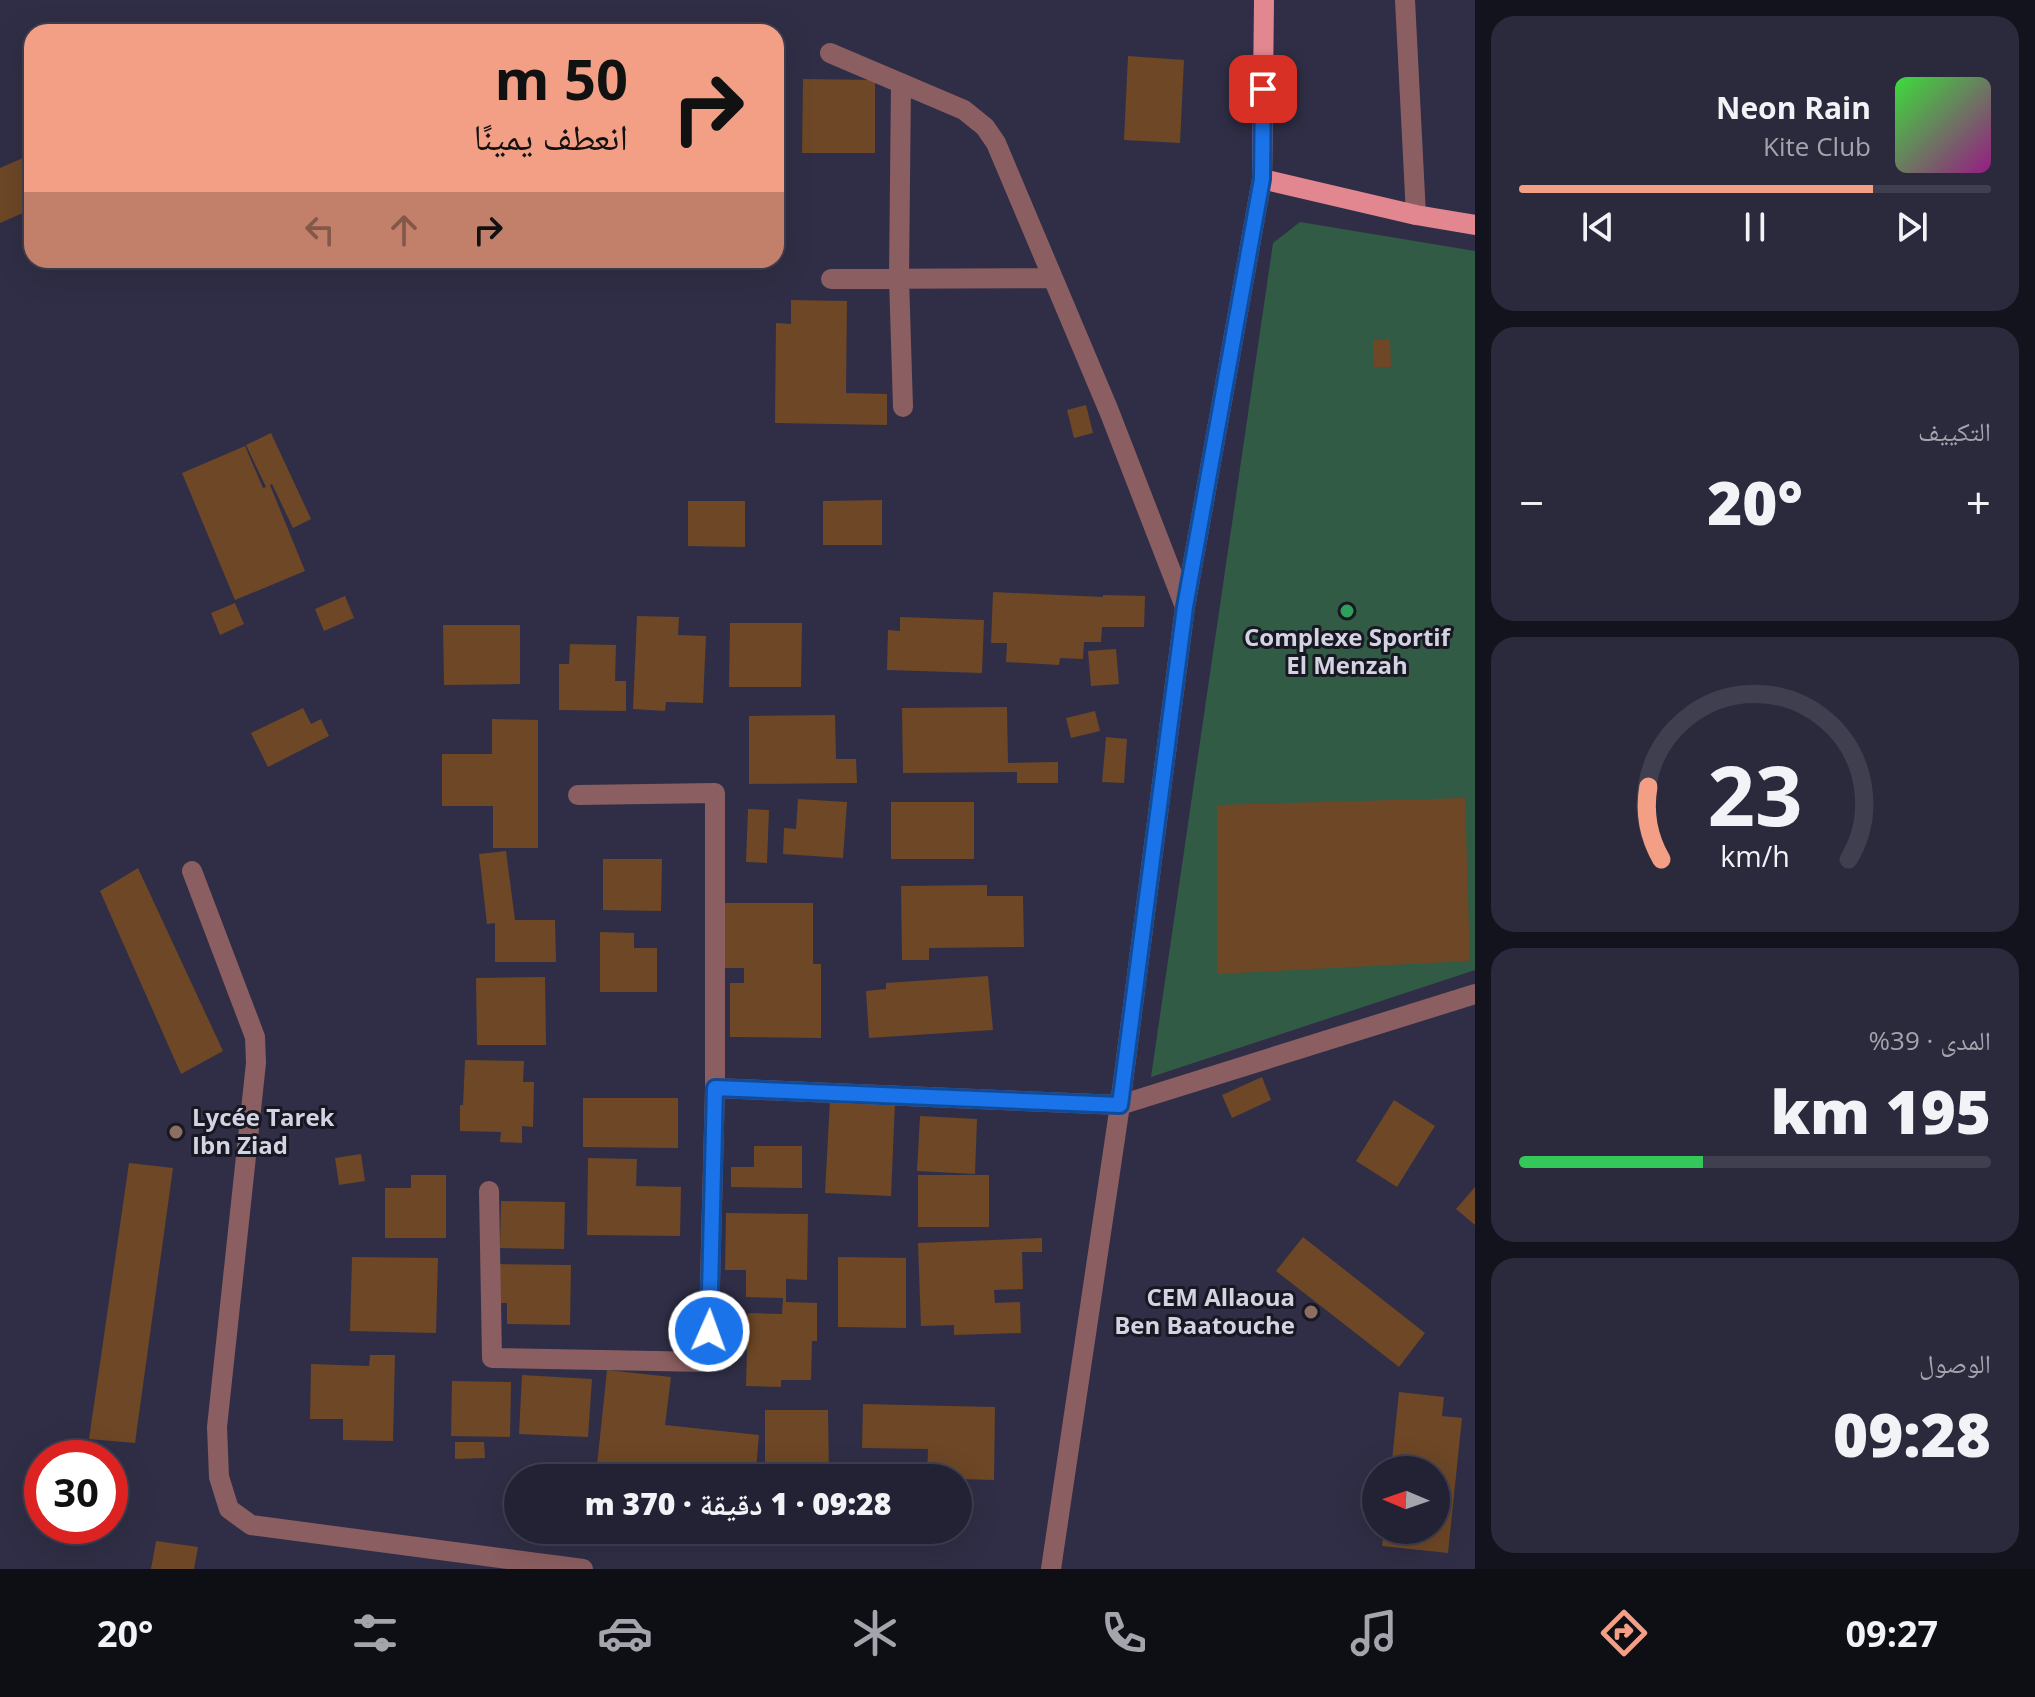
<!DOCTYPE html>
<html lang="ar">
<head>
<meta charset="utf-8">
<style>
	body { margin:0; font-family:"Open Sans","Noto Naskh Arabic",sans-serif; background:#2b2a3c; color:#f1f3f6; direction:rtl; height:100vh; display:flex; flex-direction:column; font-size:30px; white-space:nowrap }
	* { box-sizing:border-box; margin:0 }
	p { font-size:26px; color:#a3a4ac }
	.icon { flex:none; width:44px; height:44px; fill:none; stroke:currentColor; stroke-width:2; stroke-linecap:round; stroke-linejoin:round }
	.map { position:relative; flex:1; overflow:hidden; direction:ltr }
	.side { display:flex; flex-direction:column; gap:16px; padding:16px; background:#13131d; width:560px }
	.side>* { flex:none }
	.banner { position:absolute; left:24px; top:24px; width:760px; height:244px; border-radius:24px; box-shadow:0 8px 32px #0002,0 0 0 2px #403f4f; direction:rtl; background:#f39f85; color:#111; overflow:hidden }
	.needle { width:52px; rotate:272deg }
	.fabs { position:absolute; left:1362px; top:1456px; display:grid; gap:16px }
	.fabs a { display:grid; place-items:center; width:88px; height:88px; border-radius:50%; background:#232234; box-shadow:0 8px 32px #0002,0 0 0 2px #403f4f; font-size:40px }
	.speed { position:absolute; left:24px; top:1440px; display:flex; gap:16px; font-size:40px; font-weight:700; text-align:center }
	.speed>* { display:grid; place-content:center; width:104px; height:104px; border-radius:50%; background:#232234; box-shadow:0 8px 32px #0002,0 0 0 2px #403f4f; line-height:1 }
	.speed .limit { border:12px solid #d22; background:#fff; color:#111 }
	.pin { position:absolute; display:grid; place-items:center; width:68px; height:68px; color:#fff; margin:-34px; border-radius:16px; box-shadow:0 4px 12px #0006 }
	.me { position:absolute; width:88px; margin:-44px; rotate:2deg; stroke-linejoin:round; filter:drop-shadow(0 0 6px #0008) }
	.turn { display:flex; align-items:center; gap:28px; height:168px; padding:0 24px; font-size:36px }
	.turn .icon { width:104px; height:104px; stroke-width:2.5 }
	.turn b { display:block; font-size:56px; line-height:68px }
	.lanes { display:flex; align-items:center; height:76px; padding:0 24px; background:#0003; justify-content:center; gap:40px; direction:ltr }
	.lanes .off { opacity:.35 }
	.big { font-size:60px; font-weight:800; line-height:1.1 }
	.side .widget { flex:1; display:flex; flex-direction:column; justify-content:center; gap:12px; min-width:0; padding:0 28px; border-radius:24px; background:#2b2a3c }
	.side .dial { align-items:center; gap:0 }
	.dial svg { height:208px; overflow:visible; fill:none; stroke:#403f4f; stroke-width:7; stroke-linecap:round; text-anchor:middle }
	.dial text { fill:#f1f3f6; stroke:none }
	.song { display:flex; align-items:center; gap:24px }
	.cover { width:96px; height:96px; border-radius:12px; background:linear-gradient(135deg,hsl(120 70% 55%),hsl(310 70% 35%)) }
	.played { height:8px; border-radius:4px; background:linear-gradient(90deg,#f39f85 75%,#403f4f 75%) }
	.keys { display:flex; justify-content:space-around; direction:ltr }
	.heat { display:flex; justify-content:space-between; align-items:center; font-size:44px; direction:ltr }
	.charge { height:12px; border-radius:6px; background:linear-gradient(90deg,#34c759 39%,#403f4f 0) }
	.trip { position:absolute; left:504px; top:1464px; width:468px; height:80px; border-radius:40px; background:#232234; box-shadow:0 8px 32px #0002,0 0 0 2px #403f4f; font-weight:800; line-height:80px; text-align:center; direction:rtl }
	.tabs { display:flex; height:128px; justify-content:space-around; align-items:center; background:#0e0e15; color:#a3a4ac }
	.tabs .icon { width:56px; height:56px }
	.tabs .on { color:#f39f85 }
	.tabs b { font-size:36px; color:#f1f3f6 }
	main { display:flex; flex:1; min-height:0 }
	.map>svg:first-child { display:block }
	.green { fill:#325b46 }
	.building { fill:#6d4726 }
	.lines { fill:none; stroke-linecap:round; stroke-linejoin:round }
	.minor { stroke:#8b5e61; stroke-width:20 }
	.major { stroke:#e2878f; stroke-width:20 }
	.route-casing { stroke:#114b97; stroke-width:20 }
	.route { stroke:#1a73e8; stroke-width:14 }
	.leisure-dot { fill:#2e9e5b; stroke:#181822; stroke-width:3 }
	.education-dot { fill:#8d6e63; stroke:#181822; stroke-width:3 }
	.labels { text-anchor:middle; stroke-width:6; stroke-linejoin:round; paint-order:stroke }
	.poi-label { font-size:24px; font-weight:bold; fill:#d3d3e3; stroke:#181822 }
</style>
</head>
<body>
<main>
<section class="side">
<div class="widget">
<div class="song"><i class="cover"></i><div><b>Neon Rain</b><p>Kite Club</p></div></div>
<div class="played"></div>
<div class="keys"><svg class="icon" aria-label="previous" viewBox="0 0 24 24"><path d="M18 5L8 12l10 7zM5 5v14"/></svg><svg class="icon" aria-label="pause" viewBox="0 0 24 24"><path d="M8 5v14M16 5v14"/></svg><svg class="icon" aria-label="next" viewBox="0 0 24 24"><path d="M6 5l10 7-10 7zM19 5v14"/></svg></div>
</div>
<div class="widget"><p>التكييف</p>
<div class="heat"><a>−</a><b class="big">20°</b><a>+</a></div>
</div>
<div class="widget dial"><svg viewBox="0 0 100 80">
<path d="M14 69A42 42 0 1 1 86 69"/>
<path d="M14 69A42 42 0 0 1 9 41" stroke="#f39f85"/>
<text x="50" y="56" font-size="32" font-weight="700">23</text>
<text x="50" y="72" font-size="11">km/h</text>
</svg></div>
<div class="widget"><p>المدى · 39%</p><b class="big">195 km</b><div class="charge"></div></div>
<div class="widget"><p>الوصول</p><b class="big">09:28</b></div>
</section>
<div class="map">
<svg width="1475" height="1569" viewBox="0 0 1475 1569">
	<rect width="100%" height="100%" fill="#2f2e46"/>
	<path class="green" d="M1300 222 1475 251V970L1151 1077 1273 243Z"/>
	<path class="building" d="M1128 56 1184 60 1180 143 1124 140Z
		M803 79 875 80V153H802Z
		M32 154V209L0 223V168Z
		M791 300 847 301 846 393 887 394V425L775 423 776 323 791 324Z
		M1373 340H1390L1391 367H1374Z
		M1086 405 1093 433 1074 438 1067 410Z
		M271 433 311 519 293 528 272 484 270 485 305 571 235 600 182 473 245 446 263 488 266 487 246 445Z
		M882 500V545H823V501Z
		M688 501H745V547L688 546Z
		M993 592 1103 597V595L1145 596 1144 627H1102L1101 642H1084L1083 659 1060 658 1059 665 1006 662 1007 643H991Z
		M345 596 354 618 324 631 315 609Z
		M235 603 244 624 220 635 211 613Z
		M637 616 679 617 678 635 706 636 703 703 666 702 665 711 633 709Z
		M900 617 984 620 982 673 887 670 888 630 900 631Z
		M730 623H802L801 687H729Z
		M443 625H520V684L444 685Z
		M570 644 616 645 615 681H626V711L559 710V664H569Z
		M1116 649 1119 684 1091 686 1088 651Z
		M1007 707 1008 763 1058 762V783H1017V772L903 773 902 708Z
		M303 708 311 724 321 719 329 736 268 767 251 733Z
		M1095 711 1100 731 1071 738 1066 718Z
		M835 715 836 759H856L857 783 749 784V716Z
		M492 719 538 720V848H493V806H442V754H492Z
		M1106 737 1127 739 1124 783 1102 782Z
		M1465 798 1470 961 1217 974V805Z
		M798 799 847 802 843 858 783 854 784 828 796 829Z
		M891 802H974V859H891Z
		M748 809 769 810 767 863 746 862Z
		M506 851 515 920H555L556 962H495V923L487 924 479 854Z
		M603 859H662L661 911 603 910Z
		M138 868 223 1051 181 1074 100 891Z
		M987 885V896H1023L1024 947 929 948V960H902L901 886Z
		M723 903H813V964H821V1038L730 1037V983H744V968H722Z
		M600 932 634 933V948H657V992H600Z
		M988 976 993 1030 869 1038 866 991 886 989V983Z
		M545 977 546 1045H477L476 978Z
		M465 1060 524 1061 523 1082H534L533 1127 522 1126V1143L500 1142 501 1132 460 1131V1105H463Z
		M1262 1077 1271 1100 1232 1118 1222 1095Z
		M583 1098H678V1148L583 1147Z
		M830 1099 895 1103 891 1196 825 1193Z
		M1394 1100 1435 1126 1397 1187 1356 1161Z
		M920 1116 977 1119 975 1174 917 1171Z
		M754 1146H802V1188L731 1187V1167H754Z
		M361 1154 365 1181 339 1185 335 1158Z
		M588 1158 637 1159 636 1186 681 1187 680 1236 587 1235Z
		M129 1163 173 1168 135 1443 89 1439Z
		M411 1175H446V1238H385V1188H411Z
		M918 1175H989V1227H918Z
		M1475 1187V1225L1456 1209Z
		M501 1201 565 1202 564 1249 500 1248Z
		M726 1213 808 1214 807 1280 786 1279V1302L817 1303V1341H812L811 1380H781V1387L746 1386 748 1313 782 1314 783 1298 746 1297V1270H725Z
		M1303 1237 1425 1333 1399 1367 1276 1271Z
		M1042 1238V1252H1022L1023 1289 994 1290 995 1303 1020 1302 1021 1333 954 1335V1325L921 1326 918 1243Z
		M352 1257 438 1258 436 1333 350 1331Z
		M838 1257 906 1258V1328L838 1327Z
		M496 1264 571 1265 570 1325 507 1324V1303H496Z
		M370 1355H395L393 1441 343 1440V1419H310L311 1364 369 1366Z
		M607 1370 671 1377 665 1425 759 1435 756 1469 700 1464 699 1478H627L596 1475Z
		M522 1375 592 1379 588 1437 519 1434Z
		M452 1381 511 1382 510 1437 451 1436Z
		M1399 1392 1444 1397 1442 1416 1462 1418 1448 1553 1382 1546 1384 1530H1436V1470H1391Z
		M863 1404 995 1407 994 1480 927 1478 928 1449 862 1448Z
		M765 1410H828L829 1478H765Z
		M455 1442H484L485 1458 455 1459Z
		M156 1541 198 1547 194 1569H151Z"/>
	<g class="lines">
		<path class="minor" d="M1405 0 1416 215
			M830 53 964 110 985 127 996 143 1109 411 1185 607
			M901 83 899 278 903 407
			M831 279 1053 278
			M192 871 255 1037 256 1063 217 1427 219 1477 229 1509 251 1525 583 1569
			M715 1088 1120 1105 1475 994
			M489 1191 492 1358 708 1362 715 1088V793L578 795
			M1051 1569 1120 1105 1185 607 1262 179"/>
		<path class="major" d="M1264 0 1262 179 1416 215 1475 225"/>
	</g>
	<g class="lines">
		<g class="route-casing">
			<path id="route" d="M709 1331 715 1088 1120 1105 1185 607 1262 179 1263 89"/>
		</g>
		<use href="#route" class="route"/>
	</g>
	<circle class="leisure-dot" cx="1347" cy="611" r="8"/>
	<g class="education-dot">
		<circle cx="176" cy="1132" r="8"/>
		<circle cx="1311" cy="1312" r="8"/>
	</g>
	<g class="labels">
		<g class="poi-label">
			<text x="1347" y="646">Complexe Sportif<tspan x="1347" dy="28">El Menzah</tspan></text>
			<text x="192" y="1126" text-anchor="start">Lycée Tarek<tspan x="192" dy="28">Ibn Ziad</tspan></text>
			<text x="1295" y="1306" text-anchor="end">CEM Allaoua<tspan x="1295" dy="28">Ben Baatouche</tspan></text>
		</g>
	</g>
</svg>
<div class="fabs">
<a><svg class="needle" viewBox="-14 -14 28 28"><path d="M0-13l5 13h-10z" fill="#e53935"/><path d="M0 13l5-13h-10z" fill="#a3a4ac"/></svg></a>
</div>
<div class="speed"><div class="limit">30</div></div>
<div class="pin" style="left:1263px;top:89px;background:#d93025"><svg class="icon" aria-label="arrive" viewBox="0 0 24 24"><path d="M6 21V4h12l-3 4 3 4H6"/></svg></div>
<svg class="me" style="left:709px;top:1331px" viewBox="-20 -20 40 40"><circle r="17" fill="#1a73e8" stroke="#fff" stroke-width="3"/><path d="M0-11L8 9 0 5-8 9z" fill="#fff"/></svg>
<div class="trip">09:28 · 1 دقيقة · 370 m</div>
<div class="banner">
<div class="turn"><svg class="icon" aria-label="right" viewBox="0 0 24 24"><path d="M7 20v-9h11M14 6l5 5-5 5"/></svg><div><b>50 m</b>انعطف يمينًا</div></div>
<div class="lanes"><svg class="icon off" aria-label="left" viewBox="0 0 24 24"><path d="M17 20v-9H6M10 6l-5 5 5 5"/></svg><svg class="icon off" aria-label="ahead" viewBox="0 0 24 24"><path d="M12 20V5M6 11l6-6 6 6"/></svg><svg class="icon" aria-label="right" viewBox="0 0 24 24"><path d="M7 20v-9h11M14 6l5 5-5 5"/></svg></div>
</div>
</div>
</main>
<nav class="tabs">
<b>09:27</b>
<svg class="icon on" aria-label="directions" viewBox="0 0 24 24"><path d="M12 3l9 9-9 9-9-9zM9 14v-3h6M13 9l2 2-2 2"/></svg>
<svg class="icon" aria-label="music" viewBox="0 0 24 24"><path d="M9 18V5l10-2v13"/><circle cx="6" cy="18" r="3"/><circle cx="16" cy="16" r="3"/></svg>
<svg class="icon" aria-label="phone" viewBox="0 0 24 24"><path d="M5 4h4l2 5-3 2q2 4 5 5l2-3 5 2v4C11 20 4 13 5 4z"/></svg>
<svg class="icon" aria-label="climate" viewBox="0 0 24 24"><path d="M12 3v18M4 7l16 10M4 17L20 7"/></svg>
<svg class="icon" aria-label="car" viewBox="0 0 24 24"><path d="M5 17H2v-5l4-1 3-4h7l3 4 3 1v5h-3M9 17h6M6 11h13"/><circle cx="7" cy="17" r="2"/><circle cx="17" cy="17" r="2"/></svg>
<svg class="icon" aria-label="filters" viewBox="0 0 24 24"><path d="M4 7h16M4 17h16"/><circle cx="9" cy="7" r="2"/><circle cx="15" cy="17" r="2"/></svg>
<b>20°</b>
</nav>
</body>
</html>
